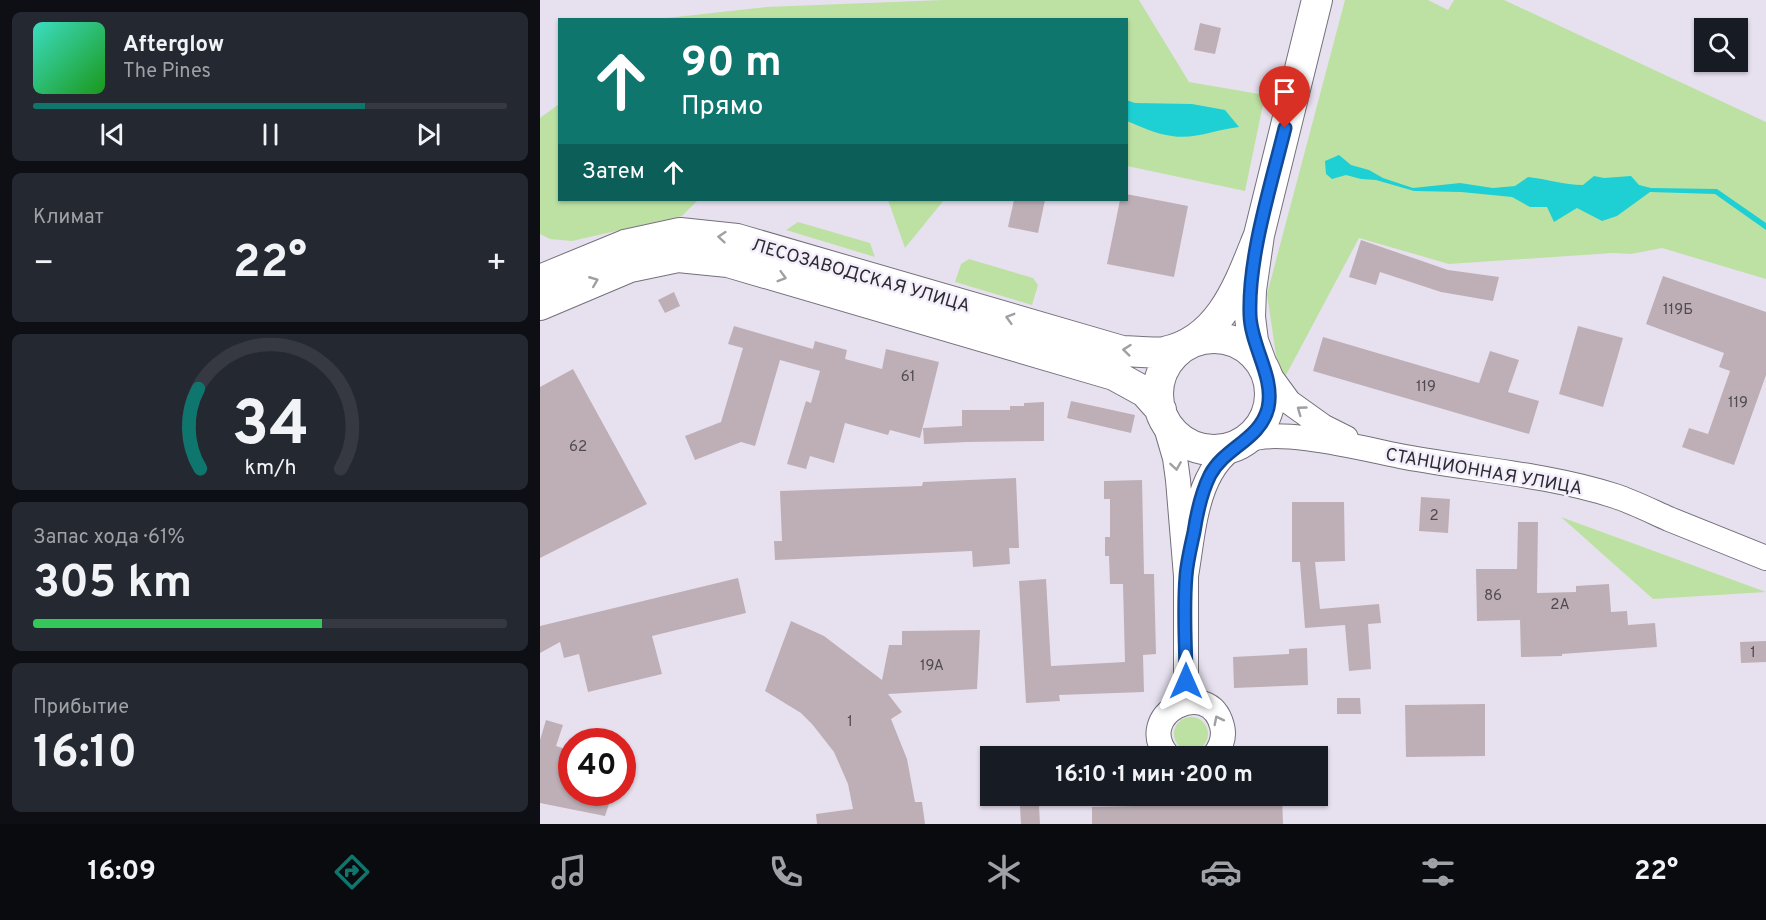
<!DOCTYPE html>
<html lang="ru">
<head>
<meta charset="utf-8">
<style>
	body { margin:0; font-family:Overpass,sans-serif; background:#242831; color:#f1f3f6; height:100vh; display:flex; flex-direction:column; font-size:22px; white-space:nowrap }
	* { box-sizing:border-box; margin:0 }
	p { font-size:20px; color:#9ea1a6 }
	.icon { flex:none; width:33px; height:33px; fill:none; stroke:currentColor; stroke-width:2; stroke-linecap:round; stroke-linejoin:round }
	.map { position:relative; flex:1; overflow:hidden }
	.sheet { display:flex; flex-direction:column; gap:12px; padding:12px; background:#0d0f14; width:540px }
	.sheet>* { flex:none }
	.guide { position:absolute; left:18px; top:18px; width:570px; height:183px; border-radius:0px; box-shadow:0 2px 4px #0004; background:#0f766e; color:#fff; overflow:hidden }
	.buttons { position:absolute; left:1154px; top:18px; display:grid; gap:12px }
	.buttons a { display:grid; place-items:center; width:54px; height:54px; border-radius:0px; background:#171b24; box-shadow:0 2px 4px #0004; font-size:30px }
	.speed { position:absolute; left:18px; top:728px; display:flex; gap:12px; font-size:30px; font-weight:700; text-align:center }
	.speed>* { display:grid; place-content:center; width:78px; height:78px; border-radius:50%; background:#171b24; box-shadow:0 2px 4px #0004; line-height:1 }
	.speed .limit { border:9px solid #d22; background:#fff; color:#111 }
	.pin { position:absolute; display:grid; place-items:center; width:51px; height:51px; color:#fff; margin:-62px -26px; border-radius:50% 50% 50% 0; rotate:-45deg; box-shadow:0 0 6px #0007 }
	.pin .icon { rotate:45deg }
	.me { position:absolute; width:66px; margin:-33px; rotate:0deg; stroke-linejoin:round; filter:drop-shadow(0 0 4px #0008) }
	.turn { display:flex; align-items:center; gap:21px; height:126px; padding:0 24px; font-size:27px }
	.turn .icon { width:78px; height:78px; stroke-width:2.5 }
	.turn b { display:block; font-size:42px; line-height:51px }
	.then { display:flex; align-items:center; height:57px; padding:0 24px; background:#0003; gap:12px; font-size:22px }
	.big { font-size:45px; font-weight:700; line-height:1.1 }
	.sheet .card { flex:1; display:flex; flex-direction:column; justify-content:center; gap:9px; min-width:0; padding:0 21px; border-radius:9px; background:#242831 }
	.sheet .dial { align-items:center; gap:0 }
	.dial svg { height:156px; overflow:visible; fill:none; stroke:#363941; stroke-width:7; stroke-linecap:round; text-anchor:middle }
	.dial text { fill:#f1f3f6; stroke:none }
	.song { display:flex; align-items:center; gap:18px }
	.cover { width:72px; height:72px; border-radius:9px; background:linear-gradient(135deg,hsl(170 70% 55%),hsl(120 70% 35%)) }
	.played { height:6px; border-radius:3px; background:linear-gradient(90deg,#0f766e 70%,#363941 70%) }
	.keys { display:flex; justify-content:space-around; direction:ltr }
	.heat { display:flex; justify-content:space-between; align-items:center; font-size:33px; direction:ltr }
	.charge { height:9px; border-radius:4px; background:linear-gradient(90deg,#34c759 61%,#363941 0) }
	.trip { position:absolute; left:440px; top:746px; width:348px; height:60px; border-radius:0px; background:#171b24; box-shadow:0 2px 4px #0004; font-weight:700; line-height:60px; text-align:center }
	.dock { display:flex; height:96px; justify-content:space-around; align-items:center; background:#090b0e; color:#9ea1a6 }
	.dock .icon { width:42px; height:42px }
	.dock .selected { color:#0f766e }
	.dock b { font-size:27px; color:#f1f3f6 }
	main { display:flex; flex:1; min-height:0 }
	.map>svg:first-child { display:block }
	.green { fill:#bde1a3 }
	.water { fill:#1ed0d3 }
	.building { fill:#beafb6 }
	.lines { fill:none; stroke-linecap:round; stroke-linejoin:round }
	.tertiary-casing { stroke:#75707c; stroke-width:26 }
	.primary-casing { stroke:#75707c; stroke-width:32 }
	.tertiary { stroke:#fff; stroke-width:24 }
	.primary { stroke:#fff; stroke-width:30 }
	.oneway { stroke:#a09fa1 }
	.route-casing { stroke:#114b97; stroke-width:15 }
	.route { stroke:#1a73e8; stroke-width:10 }
	.labels { text-anchor:middle; stroke-width:5; stroke-linejoin:round; paint-order:stroke }
	.number-label { font-size:15px; fill:#504b51 }
	.street-label { font-size:18px; fill:#2c2a2f; stroke:#f4eefc }
</style>
</head>
<body>
<main>
<section class="sheet">
<div class="card">
<div class="song"><i class="cover"></i><div><b>Afterglow</b><p>The Pines</p></div></div>
<div class="played"></div>
<div class="keys"><svg class="icon" aria-label="previous" viewBox="0 0 24 24"><path d="M18 5L8 12l10 7zM5 5v14"/></svg><svg class="icon" aria-label="pause" viewBox="0 0 24 24"><path d="M8 5v14M16 5v14"/></svg><svg class="icon" aria-label="next" viewBox="0 0 24 24"><path d="M6 5l10 7-10 7zM19 5v14"/></svg></div>
</div>
<div class="card"><p>Климат</p>
<div class="heat"><a>−</a><b class="big">22°</b><a>+</a></div>
</div>
<div class="card dial"><svg viewBox="0 0 100 80">
<path d="M14 69A42 42 0 1 1 86 69"/>
<path d="M14 69A42 42 0 0 1 13 28" stroke="#0f766e"/>
<text x="50" y="56" font-size="32" font-weight="700">34</text>
<text x="50" y="72" font-size="11">km/h</text>
</svg></div>
<div class="card"><p>Запас хода · 61%</p><b class="big">305 km</b><div class="charge"></div></div>
<div class="card"><p>Прибытие</p><b class="big">16:10</b></div>
</section>
<div class="map">
<svg width="1226" height="824" viewBox="0 0 1226 824">
	<rect width="100%" height="100%" fill="#e7e1ef"/>
	<path class="green" d="M403 0H599L649 82 725 95 705 191 587 166 586 20H125L127 18 226 7Z
		M805 0H888L908 10 914 0H964L1226 122V279L1122 248 1091 254 1073 253 909 264 819 238 745 377 737 362 727 294Z
		M19 104 20 200H158L142 216 32 241 10 239 0 234V118Z
		M348 200H404L365 248Z
		M258 222 330 243 335 257 246 230Z
		M429 259 493 278 498 285 492 305 415 282 421 264Z
		M1021 517 1226 592 1113 599Z
		M634 734a17 17 0 1 1 34 0a17 17 0 1 1-34 0Z"/>
	<path class="water" d="M586 100 595 103 652 104 685 110 699 127C678 129 654 140 632 136 616 134 601 127 587 121Z
		M799 155 811 165 829 170 843 178 873 188 920 183 953 188 975 186 988 177C1007 179 1024 185 1043 185L1054 176 1064 178 1091 176 1099 185 1111 188 1177 189 1226 223V230L1175 194 1110 192 1077 216 1062 221 1037 208 1014 222 1007 207H990L972 197 921 192 874 191 836 180 821 179 806 175 792 179 786 174 785 161Z"/>
	<path class="building" d="M660 23 681 28 675 54 654 50Z
		M586 194 648 206 634 277 567 264 580 200H586Z
		M474 200H505L498 233 468 227Z
		M821 240 908 270 959 277 953 301 901 292 840 272 836 285 809 277Z
		M1123 276 1226 312V375L1194 465 1142 447 1149 428 1168 434 1190 371 1179 367 1184 353 1106 324Z
		M134 292 140 306 125 313 118 300Z
		M194 326 273 349 275 341 307 350 305 359 342 369 346 349 399 362 380 438 350 430 348 435 305 423 294 463 270 456 266 469 247 464 266 401 271 403 280 371 240 360 215 446 201 442 155 460 145 436 181 422 203 348 188 344Z
		M1038 326 1083 338 1063 407 1019 394Z
		M783 337 939 383 950 351 979 360 968 392 999 401 989 434 773 371Z
		M33 369 107 504 0 558V387Z
		M531 401 595 415 591 433 527 418Z
		M504 402V441L427 442 384 444 383 428 422 426V410H470V406H484V403Z
		M476 478 479 548H469L470 564 433 567 432 551 235 560 234 541H242L240 491 382 486 383 482Z
		M602 480 604 574H614L616 654 603 655 604 692 519 695 520 701 486 703 479 581 506 579 511 666 585 662 583 584H570L569 556H565V537H570V499H564V481Z
		M881 497 910 499 908 533 879 531Z
		M752 502H804L805 561 775 562 780 609 839 604 841 623 828 624 831 669 809 671 805 625 765 628 760 562H752Z
		M978 522H998L997 593 1036 592V586L1069 584 1071 612 1087 611 1088 625 1115 623 1117 647 1022 654V656L981 657 980 620 937 621 936 569H977Z
		M198 578 206 613 112 636 122 674 48 692 39 654 24 658 20 642 0 653V626Z
		M251 621 284 636 342 680 349 645H362V631L440 630 437 689 348 694 362 712 351 719 367 759 375 802H382L385 824H277L276 814 313 809 308 784 294 752 272 724 261 713 225 691Z
		M1226 641V662L1201 663 1200 642Z
		M767 648 768 685 694 688 693 657 749 654V649Z
		M797 698H820L821 714H797Z
		M945 704V756L866 757 865 705Z
		M6 720 23 725 16 746 32 751V792H73L65 816 0 803V740Z
		M645 795H742L743 824H552V807L636 805V799H645Z
		M480 806H499L500 824H481Z"/>
	<g class="lines">
		<g class="tertiary-casing">
			<path id="tertiary" d="M722 365 749 402 784 427 806 438
				M621 410 635 458 638 480 646 576V702
				M646 576C654 531 655 463 705 441 738 426 828 450 865 457 935 470 1007 474 1075 496 1093 502 1111 511 1129 519 1162 532 1194 545 1226 558
				M628 756C592 715 669 675 682 726 685 737 681 747 674 756"/>
		</g>
		<g class="primary-casing">
			<path id="primary" d="M0 280 85 245 140 233 197 239 582 351C595 351 611 354 624 352 681 341 700 282 719 235
				M0 305 90 267 138 257 188 262 574 375 605 392 621 410
				M618 394a56 56 0 1 1 112 0a56 56 0 1 1-112 0Z
				M722 365 713 341 710 317 711 290 719 235 777 0"/>
		</g>
		<use href="#tertiary" class="tertiary"/>
		<use href="#primary" class="primary"/>
	</g>
	<defs><path id="oneway-chevron" d="M-2-3.5L2.5 0L-2 3.5" fill="none" stroke-width="1.6" stroke-linecap="round" stroke-linejoin="round" transform="scale(1.5)"/></defs>
	<g class="oneway">
		<use href="#oneway-chevron" transform="translate(182 237) rotate(-175)"/>
		<use href="#oneway-chevron" transform="translate(242 277) rotate(16)"/>
		<use href="#oneway-chevron" transform="translate(54 281) rotate(-22)"/>
		<use href="#oneway-chevron" transform="translate(470 318) rotate(-164)"/>
		<use href="#oneway-chevron" transform="translate(587 350) rotate(-174)"/>
		<use href="#oneway-chevron" transform="translate(761 410) rotate(-144)"/>
		<use href="#oneway-chevron" transform="translate(636 466) rotate(81)"/>
		<use href="#oneway-chevron" transform="translate(678 720) rotate(-117)"/>
	</g>
	<g class="lines">
		<g class="route-casing">
			<path id="route" d="M646 681C646 647 643 611 646 576 647 562 651 546 654 532 657 512 661 493 670 475 685 447 720 440 728 408 735 377 711 347 710 315 708 257 731 185 745 128"/>
		</g>
		<use href="#route" class="route"/>
	</g>
	<g class="labels">
		<g class="number-label">
			<text x="1138" y="314">119Б</text>
			<text x="368" y="381">61</text>
			<text x="886" y="391">119</text>
			<text x="1198" y="407">119</text>
			<text x="38" y="451">62</text>
			<text x="894" y="520">2</text>
			<text x="953" y="600">86</text>
			<text x="1020" y="609">2А</text>
			<text x="1213" y="657">1</text>
			<text x="392" y="670">19А</text>
			<text x="310" y="726">1</text>
		</g>
		<g class="street-label">
			<text transform="translate(321 275) rotate(16)" y="6">ЛЕСОЗАВОДСКАЯ УЛИЦА</text>
			<text transform="translate(944 471) rotate(10)" y="6">СТАНЦИОННАЯ УЛИЦА</text>
		</g>
	</g>
</svg>
<div class="buttons">
<a><svg class="icon" aria-label="search" viewBox="0 0 24 24"><circle cx="10" cy="10" r="6"/><path d="M15 15l6 6"/></svg></a>
</div>
<div class="speed"><div class="limit">40</div></div>
<div class="pin" style="left:745px;top:128px;background:#d93025"><svg class="icon" aria-label="arrive" viewBox="0 0 24 24"><path d="M6 21V4h12l-3 4 3 4H6"/></svg></div>
<svg class="me" style="left:646px;top:681px" viewBox="-20 -20 40 40"><path d="M0-17L14 15 0 8-14 15z" fill="#1a73e8" stroke="#fff" stroke-width="4"/></svg>
<div class="trip">16:10 · 1 мин · 200 m</div>
<div class="guide">
<div class="turn"><svg class="icon" aria-label="ahead" viewBox="0 0 24 24"><path d="M12 20V5M6 11l6-6 6 6"/></svg><div><b>90 m</b>Прямо</div></div>
<div class="then">Затем<svg class="icon" aria-label="ahead" viewBox="0 0 24 24"><path d="M12 20V5M6 11l6-6 6 6"/></svg></div>
</div>
</div>
</main>
<nav class="dock">
<b>16:09</b>
<svg class="icon selected" aria-label="directions" viewBox="0 0 24 24"><path d="M12 3l9 9-9 9-9-9zM9 14v-3h6M13 9l2 2-2 2"/></svg>
<svg class="icon" aria-label="music" viewBox="0 0 24 24"><path d="M9 18V5l10-2v13"/><circle cx="6" cy="18" r="3"/><circle cx="16" cy="16" r="3"/></svg>
<svg class="icon" aria-label="phone" viewBox="0 0 24 24"><path d="M5 4h4l2 5-3 2q2 4 5 5l2-3 5 2v4C11 20 4 13 5 4z"/></svg>
<svg class="icon" aria-label="climate" viewBox="0 0 24 24"><path d="M12 3v18M4 7l16 10M4 17L20 7"/></svg>
<svg class="icon" aria-label="car" viewBox="0 0 24 24"><path d="M5 17H2v-5l4-1 3-4h7l3 4 3 1v5h-3M9 17h6M6 11h13"/><circle cx="7" cy="17" r="2"/><circle cx="17" cy="17" r="2"/></svg>
<svg class="icon" aria-label="filters" viewBox="0 0 24 24"><path d="M4 7h16M4 17h16"/><circle cx="9" cy="7" r="2"/><circle cx="15" cy="17" r="2"/></svg>
<b>22°</b>
</nav>
</body>
</html>
